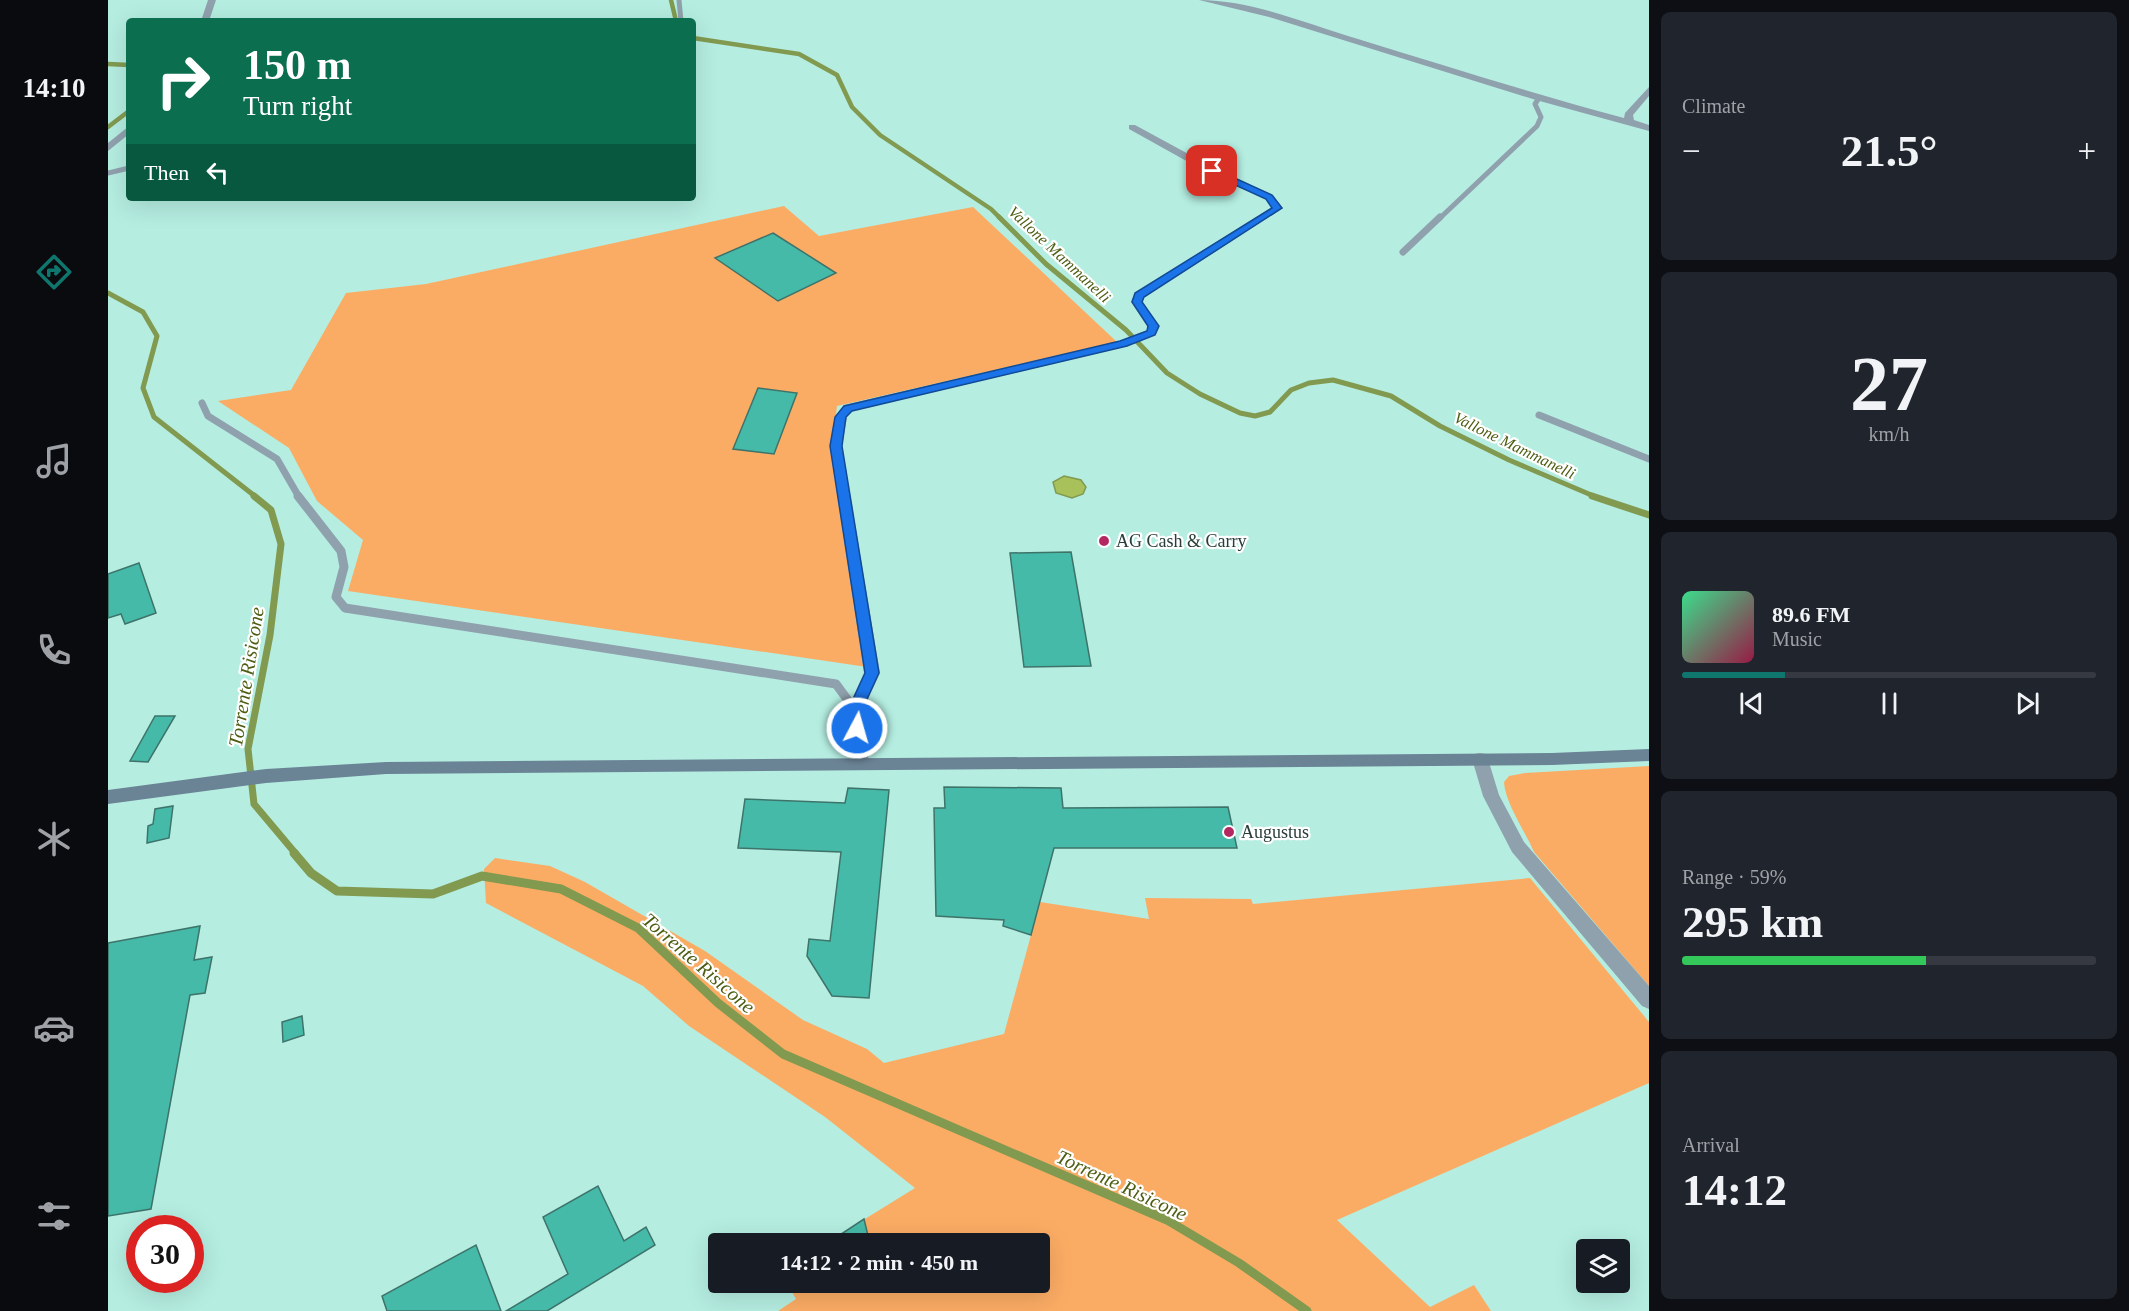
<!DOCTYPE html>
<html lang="en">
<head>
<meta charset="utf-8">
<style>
	body { margin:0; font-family:Georgia,serif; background:#20242c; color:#f1f3f6; height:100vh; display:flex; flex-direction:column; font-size:22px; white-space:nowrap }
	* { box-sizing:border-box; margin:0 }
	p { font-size:20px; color:#9ea1a6 }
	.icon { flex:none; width:33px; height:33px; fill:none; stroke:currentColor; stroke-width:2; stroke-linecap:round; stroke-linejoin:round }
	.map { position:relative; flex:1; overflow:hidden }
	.sheet { display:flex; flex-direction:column; gap:12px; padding:12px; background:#0d0f14; width:480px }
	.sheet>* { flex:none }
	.guide { position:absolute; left:18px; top:18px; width:570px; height:183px; border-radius:6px; box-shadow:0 6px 24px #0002; background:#0b6e4f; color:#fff; overflow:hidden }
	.fabs { position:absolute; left:1468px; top:1239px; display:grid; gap:12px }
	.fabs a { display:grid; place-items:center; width:54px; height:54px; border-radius:6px; background:#171b24; box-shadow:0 6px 24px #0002; font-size:30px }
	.speed { position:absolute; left:18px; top:1215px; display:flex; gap:12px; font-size:30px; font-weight:700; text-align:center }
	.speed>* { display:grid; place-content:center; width:78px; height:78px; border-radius:50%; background:#171b24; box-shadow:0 6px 24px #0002; line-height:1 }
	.speed .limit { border:9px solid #d22; background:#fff; color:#111 }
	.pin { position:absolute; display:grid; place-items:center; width:51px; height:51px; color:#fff; margin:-26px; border-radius:12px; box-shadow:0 3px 9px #0006 }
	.me { position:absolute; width:66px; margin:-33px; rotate:6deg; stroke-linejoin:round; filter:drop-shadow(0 0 4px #0008) }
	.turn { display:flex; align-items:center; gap:21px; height:126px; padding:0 18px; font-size:27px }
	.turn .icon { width:78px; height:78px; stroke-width:2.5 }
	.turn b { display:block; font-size:42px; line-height:51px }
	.then { display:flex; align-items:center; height:57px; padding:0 18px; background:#0003; gap:12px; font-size:22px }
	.big { font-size:45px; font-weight:700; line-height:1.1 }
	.sheet .card { flex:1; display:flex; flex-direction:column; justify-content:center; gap:9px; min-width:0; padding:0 21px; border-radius:9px; background:#20242c }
	.sheet .dial { align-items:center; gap:0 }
	.dial b { font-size:78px; line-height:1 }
	.song { display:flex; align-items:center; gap:18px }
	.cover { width:72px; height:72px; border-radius:9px; background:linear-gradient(135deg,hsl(150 70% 55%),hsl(340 70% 35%)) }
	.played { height:6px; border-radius:3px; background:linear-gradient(90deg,#0f766e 25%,#363941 25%) }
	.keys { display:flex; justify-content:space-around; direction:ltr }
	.heat { display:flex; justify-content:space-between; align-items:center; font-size:33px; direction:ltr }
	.charge { height:9px; border-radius:4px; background:linear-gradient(90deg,#34c759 59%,#363941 0) }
	.trip { position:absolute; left:600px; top:1233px; width:342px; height:60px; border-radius:6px; background:#171b24; box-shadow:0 6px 24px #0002; font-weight:700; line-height:60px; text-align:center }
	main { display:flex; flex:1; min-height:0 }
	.tabs { display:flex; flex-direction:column; width:108px; justify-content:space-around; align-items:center; background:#090b0e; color:#9ea1a6 }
	.tabs .icon { width:42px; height:42px }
	.tabs .active { color:#0f766e }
	.tabs b { font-size:27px; color:#f1f3f6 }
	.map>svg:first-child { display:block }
	.green { fill:#fbac64 }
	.water { fill:#a8c15a; stroke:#819a50; stroke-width:1.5 }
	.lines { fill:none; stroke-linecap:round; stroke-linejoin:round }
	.stream-far3 { stroke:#819a50; stroke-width:4.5 }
	.stream-far2 { stroke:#819a50; stroke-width:5 }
	.stream-far1 { stroke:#819a50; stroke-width:7 }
	.stream { stroke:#819a50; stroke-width:9 }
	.building { fill:#46baa8; stroke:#3e736a; stroke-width:1.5 }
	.lane-far2 { stroke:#90a1ae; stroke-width:5 }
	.lane-far1 { stroke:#90a1ae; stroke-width:7 }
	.lane { stroke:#90a1ae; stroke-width:9 }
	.street { fill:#90a1ae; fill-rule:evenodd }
	.secondary { fill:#6a8395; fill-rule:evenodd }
	.route { fill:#1a73e8; stroke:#114b97; stroke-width:1.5 }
	.poi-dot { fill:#b42862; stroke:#fff; stroke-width:2 }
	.labels { text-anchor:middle; stroke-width:4.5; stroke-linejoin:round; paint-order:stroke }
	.far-water-label { font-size:16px; font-style:italic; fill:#4d5d12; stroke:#fff }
	.poi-label { font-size:18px; fill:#273e39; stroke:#fff; text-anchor:start }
	.water-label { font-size:20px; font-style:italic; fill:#4d5d12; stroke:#fff }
</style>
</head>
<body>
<main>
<nav class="tabs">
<b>14:10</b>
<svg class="icon active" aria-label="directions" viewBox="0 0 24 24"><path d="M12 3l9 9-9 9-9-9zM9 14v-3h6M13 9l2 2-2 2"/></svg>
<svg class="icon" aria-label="music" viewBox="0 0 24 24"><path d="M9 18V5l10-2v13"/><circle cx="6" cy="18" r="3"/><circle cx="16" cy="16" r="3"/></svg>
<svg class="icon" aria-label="phone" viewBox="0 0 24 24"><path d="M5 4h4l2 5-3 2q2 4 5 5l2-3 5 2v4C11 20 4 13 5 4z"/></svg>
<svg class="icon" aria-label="climate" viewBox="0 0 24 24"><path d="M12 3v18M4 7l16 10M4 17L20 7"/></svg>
<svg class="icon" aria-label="car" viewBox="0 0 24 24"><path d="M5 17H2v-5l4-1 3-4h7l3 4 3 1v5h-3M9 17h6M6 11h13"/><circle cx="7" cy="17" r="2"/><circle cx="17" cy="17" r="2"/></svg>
<svg class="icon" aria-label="filters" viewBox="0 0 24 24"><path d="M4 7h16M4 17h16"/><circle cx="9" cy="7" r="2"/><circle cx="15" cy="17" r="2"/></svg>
</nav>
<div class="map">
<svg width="1541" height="1311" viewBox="0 0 1541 1311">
	<rect width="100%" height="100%" fill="#b5ede1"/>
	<path class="green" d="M676 206 711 236 865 207 1009 342 729 406 724 448 759 667 240 591 255 540 209 501 181 448 110 401 183 390 238 293 318 284Z
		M1541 766V986L1426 852C1417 831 1397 803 1396 782L1401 776 1417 773Z
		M387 858 442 866 477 882 597 951 695 1020 759 1049 776 1063 896 1034 932 902 1041 919 1037 898 1143 899 1145 904 1422 878 1541 1022V1083L1229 1220 1322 1307 1366 1285 1383 1311H670L688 1299 679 1283 932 1282V1244L718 1243 807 1188 717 1117 581 1026 535 986 378 903 376 869Z"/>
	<path class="water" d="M956 476 973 480 978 487 975 494 964 498 948 493 945 482Z"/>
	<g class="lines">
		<path class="stream-far3" d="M563 0 568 21
			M585 38 691 54 729 75 744 107 772 135 883 209 893 219
			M0 64 21 65
			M0 127 21 111"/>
		<path class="stream-far2" d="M891 217 938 264 1018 330 1059 373 1092 394 1132 413 1147 416 1162 412 1183 390 1201 383 1225 380 1283 396 1332 426 1401 460 1488 497
			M0 293 35 312 49 336 35 388 46 417 148 497"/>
		<path class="stream-far1" d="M146 496 163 510 173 544 162 635 140 749 146 804 188 854
			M1484 496 1541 515"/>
		<path class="stream" d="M186 853 203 873 229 891 325 894 374 876 453 889 530 928 610 1003 675 1054 1059 1220 1131 1263 1199 1311"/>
	</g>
	<path class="building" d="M665 233 728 273 670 301 607 258Z
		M650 388 689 393 666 454 625 449Z
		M963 552 983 666 916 667 902 553Z
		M31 563 48 613 17 624 13 614 0 618V574Z
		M47 716H67L40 762 22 761Z
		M836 787 953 788 955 808 1120 807 1129 848H946L923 935 895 926 896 920 828 916 826 808H837Z
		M740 788 781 790 761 998 724 996 699 956 701 939 722 941 733 852 630 848 637 799 737 803Z
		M65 806 61 838 39 843 40 826 45 824 47 809Z
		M92 926 86 960 104 957 97 993 82 995 43 1209 0 1216V943Z
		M194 1016 196 1035 175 1042 174 1022Z
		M490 1186 516 1241 538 1227 547 1245 439 1311H398L460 1274 435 1217Z
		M756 1219 762 1244H718Z
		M368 1245 393 1311H279L274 1296Z"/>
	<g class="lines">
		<path class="lane-far2" d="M571 0 573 21
			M0 173 21 168
			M1331 219 1429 126 1433 117 1427 104 1431 98"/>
		<path class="lane-far1" d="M1295 252 1332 217
			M94 403 100 416 169 459 191 497
			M1431 415 1541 459"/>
		<path class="lane" d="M190 496 233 551 236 567 228 597 237 608 728 684 747 710"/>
		<path class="street" d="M100 0H108L101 21H93Z
			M1091 0C1144 0 1199 24 1250 39 1338 66 1426 94 1516 118L1517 113 1541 87V96L1525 115 1526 120 1541 125V131L1428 100 1161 17Z
			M1021 125H1027L1108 169 1165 195 1175 208 1036 297 1035 302 1051 326 1048 334 1020 346 744 411 739 417 734 446 772 673 755 710 761 764 759 769 753 770 747 769 739 710 756 673 722 446 727 417 736 405 1012 341 1039 330V326L1023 302 1027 293 1164 207 1157 199 1100 173 1021 129Z
			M21 126V134L0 151V143Z
			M1372 753 1378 754 1380 759 1391 795 1416 842 1541 986V1009L1534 1006 1404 852 1375 796 1364 759 1366 754Z"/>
		<path class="secondary" d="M1541 749V761L1444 765 278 774 158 783 0 804V790L158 769 278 762 1444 753Z"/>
	</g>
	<path class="route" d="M1101 169H1107L1164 195 1174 208 1036 297 1034 302 1051 326 1047 335 1019 346 744 411 738 417 734 446 771 673 754 710V732H744L740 710 757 673 722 446 727 417 736 406 1012 341 1039 331 1040 326 1024 302 1027 293 1164 208 1158 199 1101 173Z"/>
	<g class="poi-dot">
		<circle cx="996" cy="541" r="6"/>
		<circle cx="1121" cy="832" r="6"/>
	</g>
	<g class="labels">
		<g class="far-water-label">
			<text transform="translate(952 254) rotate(43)" y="6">Vallone Mammanelli</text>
			<text transform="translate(1407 445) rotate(26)" y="6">Vallone Mammanelli</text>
		</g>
		<g class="poi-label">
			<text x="1008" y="547">AG Cash &amp; Carry</text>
			<text x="1133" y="838">Augustus</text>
		</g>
		<g class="water-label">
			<text transform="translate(138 677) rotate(-81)" y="7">Torrente Risicone</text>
			<text transform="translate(591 963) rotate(41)" y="7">Torrente Risicone</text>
			<text transform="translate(1014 1185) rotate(25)" y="7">Torrente Risicone</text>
		</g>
	</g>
</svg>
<div class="fabs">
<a><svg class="icon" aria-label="layers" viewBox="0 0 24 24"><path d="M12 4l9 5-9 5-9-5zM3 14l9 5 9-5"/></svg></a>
</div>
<div class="speed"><div class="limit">30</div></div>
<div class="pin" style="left:1104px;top:171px;background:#d93025"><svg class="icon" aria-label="arrive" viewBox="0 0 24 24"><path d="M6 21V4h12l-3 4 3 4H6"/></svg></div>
<svg class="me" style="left:749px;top:728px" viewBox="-20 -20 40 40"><circle r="17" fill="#1a73e8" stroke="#fff" stroke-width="3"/><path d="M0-11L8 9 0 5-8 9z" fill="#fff"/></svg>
<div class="trip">14:12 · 2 min · 450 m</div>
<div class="guide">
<div class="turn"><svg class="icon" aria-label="right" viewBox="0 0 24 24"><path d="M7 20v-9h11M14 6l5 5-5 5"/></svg><div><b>150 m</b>Turn right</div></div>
<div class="then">Then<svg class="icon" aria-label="left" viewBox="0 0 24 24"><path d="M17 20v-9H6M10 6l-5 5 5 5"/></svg></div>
</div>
</div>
<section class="sheet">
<div class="card"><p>Climate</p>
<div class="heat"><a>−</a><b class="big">21.5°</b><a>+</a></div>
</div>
<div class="card dial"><b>27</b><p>km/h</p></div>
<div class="card">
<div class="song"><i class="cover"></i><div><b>89.6 FM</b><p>Music</p></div></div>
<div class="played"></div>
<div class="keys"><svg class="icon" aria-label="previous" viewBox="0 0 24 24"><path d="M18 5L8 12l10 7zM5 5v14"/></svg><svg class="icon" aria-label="pause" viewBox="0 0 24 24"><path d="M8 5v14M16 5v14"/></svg><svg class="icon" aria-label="next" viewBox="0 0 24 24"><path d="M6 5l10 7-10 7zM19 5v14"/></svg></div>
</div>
<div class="card"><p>Range · 59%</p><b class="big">295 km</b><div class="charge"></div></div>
<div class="card"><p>Arrival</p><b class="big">14:12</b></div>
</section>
</main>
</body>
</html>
